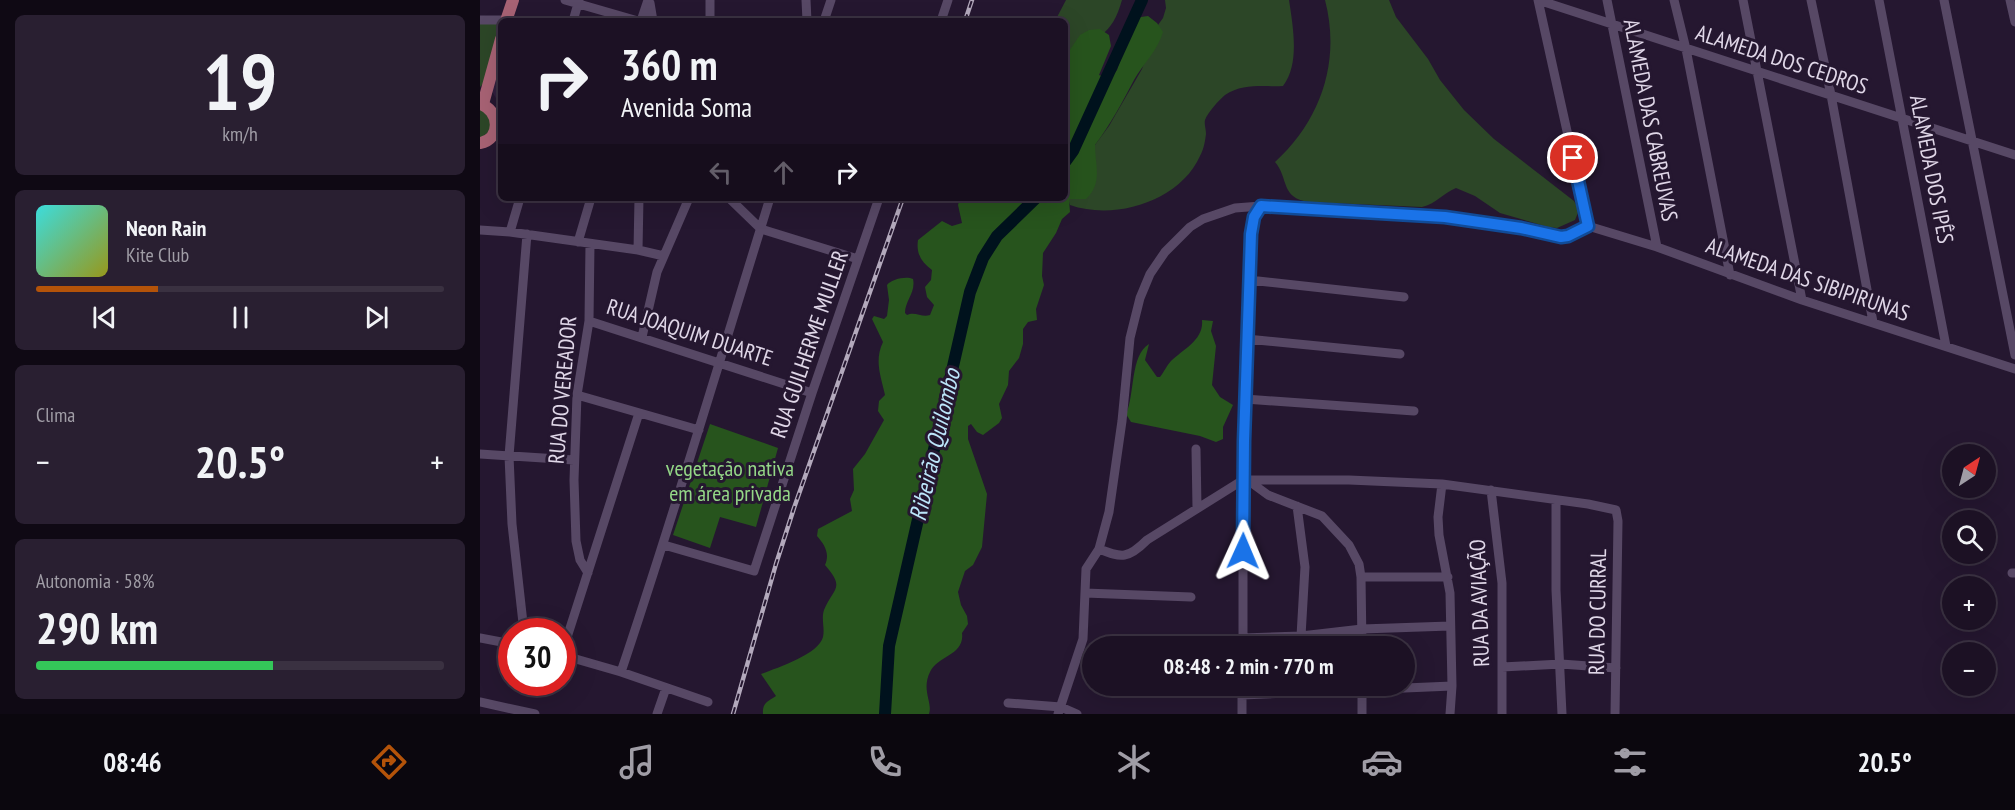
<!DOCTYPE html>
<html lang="pt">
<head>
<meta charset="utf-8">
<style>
	body { margin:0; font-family:"PT Sans Narrow",sans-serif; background:#291f31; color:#f1f3f6; height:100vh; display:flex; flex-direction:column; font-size:22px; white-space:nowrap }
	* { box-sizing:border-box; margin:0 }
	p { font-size:20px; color:#a09da6 }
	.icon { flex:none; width:33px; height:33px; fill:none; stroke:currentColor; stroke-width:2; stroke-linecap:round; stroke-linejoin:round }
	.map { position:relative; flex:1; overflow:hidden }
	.side { display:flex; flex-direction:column; gap:15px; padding:15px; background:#0f0914; width:480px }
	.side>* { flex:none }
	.hud { position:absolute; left:18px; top:18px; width:570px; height:183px; border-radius:9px; box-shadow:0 6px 24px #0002,0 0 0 2px #3a3141; background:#1c1124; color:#f1f3f6; overflow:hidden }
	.needle { width:39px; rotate:36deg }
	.buttons { position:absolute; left:1462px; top:444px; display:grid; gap:12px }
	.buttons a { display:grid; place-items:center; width:54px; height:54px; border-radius:50%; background:#1c1124; box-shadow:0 6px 24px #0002,0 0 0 2px #3a3141; font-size:30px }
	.speed { position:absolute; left:18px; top:618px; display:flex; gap:12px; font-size:30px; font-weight:700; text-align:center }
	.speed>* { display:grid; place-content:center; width:78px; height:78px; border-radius:50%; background:#1c1124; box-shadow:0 6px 24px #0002,0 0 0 2px #3a3141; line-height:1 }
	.speed .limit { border:9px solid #d22; background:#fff; color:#111 }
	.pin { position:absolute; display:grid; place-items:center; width:51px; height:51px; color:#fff; margin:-26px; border:3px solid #fff; border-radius:50%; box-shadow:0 2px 6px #0007 }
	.me { position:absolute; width:66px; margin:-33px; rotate:1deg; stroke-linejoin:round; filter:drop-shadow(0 0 4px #0008) }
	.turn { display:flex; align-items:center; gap:21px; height:126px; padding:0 24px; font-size:27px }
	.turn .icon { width:78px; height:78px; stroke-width:2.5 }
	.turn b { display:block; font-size:42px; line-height:51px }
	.lanes { display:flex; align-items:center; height:57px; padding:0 24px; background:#0003; justify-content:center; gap:30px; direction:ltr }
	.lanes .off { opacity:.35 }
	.big { font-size:45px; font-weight:600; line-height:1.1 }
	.side .tile { flex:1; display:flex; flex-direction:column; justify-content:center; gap:9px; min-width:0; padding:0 21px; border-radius:9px; background:#291f31 }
	.side .dial { align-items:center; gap:0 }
	.dial b { font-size:78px; line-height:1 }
	.song { display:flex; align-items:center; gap:18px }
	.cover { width:72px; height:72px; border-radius:9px; background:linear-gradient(135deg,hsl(180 70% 55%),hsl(60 70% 35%)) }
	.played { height:6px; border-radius:3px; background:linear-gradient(90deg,#b45309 30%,#3a3141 30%) }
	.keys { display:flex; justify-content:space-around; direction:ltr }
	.heat { display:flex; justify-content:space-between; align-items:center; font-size:33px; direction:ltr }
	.charge { height:9px; border-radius:4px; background:linear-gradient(90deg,#34c759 58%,#3a3141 0) }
	.trip { position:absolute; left:602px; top:636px; width:333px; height:60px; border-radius:30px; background:#1c1124; box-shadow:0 6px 24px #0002,0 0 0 2px #3a3141; font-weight:600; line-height:60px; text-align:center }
	.tab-bar { display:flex; height:96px; justify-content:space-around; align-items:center; background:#0b070e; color:#a09da6 }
	.tab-bar .icon { width:42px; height:42px }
	.tab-bar .active { color:#b45309 }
	.tab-bar b { font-size:27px; color:#f1f3f6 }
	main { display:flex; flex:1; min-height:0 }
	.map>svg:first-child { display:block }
	.built { fill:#301f3d }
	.green { fill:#2c4627 }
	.forest { fill:#27541d }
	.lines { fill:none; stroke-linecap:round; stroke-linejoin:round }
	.river { stroke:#00121d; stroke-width:12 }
	.minor { stroke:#574865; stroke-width:9 }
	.major { stroke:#a76274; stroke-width:12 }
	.rail-casing { stroke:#b3a9bc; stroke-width:4.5 }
	.rail { stroke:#251730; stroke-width:2; stroke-dasharray:7; stroke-linecap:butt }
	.route-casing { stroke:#114b97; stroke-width:15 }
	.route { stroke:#1a73e8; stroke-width:10 }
	.labels { text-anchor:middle; stroke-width:6; stroke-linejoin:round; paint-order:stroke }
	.street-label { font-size:22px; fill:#e0d7e8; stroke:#251730 }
	.park-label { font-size:22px; fill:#94d787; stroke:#251730 }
	.water-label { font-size:24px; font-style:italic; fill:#bce6fa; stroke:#251730 }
</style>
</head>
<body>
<main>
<section class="side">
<div class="tile dial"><b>19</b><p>km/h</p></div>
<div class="tile">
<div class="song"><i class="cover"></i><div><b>Neon Rain</b><p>Kite Club</p></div></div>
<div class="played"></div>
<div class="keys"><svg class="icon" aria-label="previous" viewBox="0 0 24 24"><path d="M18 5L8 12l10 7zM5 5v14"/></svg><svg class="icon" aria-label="pause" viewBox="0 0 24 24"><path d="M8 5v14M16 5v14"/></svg><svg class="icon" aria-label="next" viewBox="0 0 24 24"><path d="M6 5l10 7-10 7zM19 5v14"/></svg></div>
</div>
<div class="tile"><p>Clima</p>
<div class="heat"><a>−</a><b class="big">20.5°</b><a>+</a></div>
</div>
<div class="tile"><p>Autonomia · 58%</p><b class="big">290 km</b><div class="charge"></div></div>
</section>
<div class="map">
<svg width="1535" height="714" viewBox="0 0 1535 714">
	<rect width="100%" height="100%" fill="#251730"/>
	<path class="built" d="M13 74 21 82V102L19 103 11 90Z"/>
	<path class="green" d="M586 0H642C632 36 617 38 587 54L585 57V21H575Z
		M685 0H809C813 27 820 64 803 86 783 87 763 83 745 95 739 100 728 112 725 120 724 124 726 129 726 134 725 141 724 149 720 156 700 201 635 221 590 205L588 199 615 157V145L629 126 662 69 678 25 683 18 686 8Z
		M845 0H909L916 17 948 59 960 80 984 110 1014 139 1094 201 1099 210 1095 220 1077 228 1068 227 1020 213 995 196 976 188C963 193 956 204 942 207L829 202C800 198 809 178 795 162 841 120 861 61 845 0Z
		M0 24H20L4 83 0 87Z
		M0 109 10 115 11 130 0 139Z"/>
	<path class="forest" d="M668 16 677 23 683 32C678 50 663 64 654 80 642 103 630 125 615 145 615 165 623 183 606 199H589L590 212 582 219 576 233 563 253 562 276 564 285 556 309 557 320 548 322 543 329V344L539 358 529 371 528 385 519 404 522 418 519 423 503 435 497 432 491 424 488 426V439L507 494 502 547 493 565 485 571 478 592 481 605 487 616 488 624 482 633C485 655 457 656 450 672 441 690 453 703 449 714H283C282 703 288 701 296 696L281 674C297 668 339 654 343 637 345 628 341 619 344 610 353 588 366 589 345 565 350 554 345 545 337 536L338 529 372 511 370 499 374 490 373 469 385 454 404 420 398 411 399 401 405 395C401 376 394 361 403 342L392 319 394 316 404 319 407 316 409 300 407 285C412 279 426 276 433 279 436 292 425 301 425 313L427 315C435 311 442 318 450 315L454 305 447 297 445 287 451 280 452 270C441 262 436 253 438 240L462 221 472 226 482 223 478 205 480 198H585V57L600 35 609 30 620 29 629 35 631 46 619 75 630 79 637 70 654 18Z
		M722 320 733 321 731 331 736 346 732 385 740 397 753 405 743 427V439L736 442 720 436 651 422 646 414C655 395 650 355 669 344L665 360 677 377H680C684 372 687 365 691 361 703 349 724 340 722 320Z
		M230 424 298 448 276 527 240 517 230 548 193 535Z"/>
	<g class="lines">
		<path class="river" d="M585 162 593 151 662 0
			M405 714 409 646 490 292 503 258 517 236 556 198"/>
		<path class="minor" d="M85 0 158 21
			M326 0 327 21
			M1058 0 1535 155
			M1058 0 1108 226
			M1127 0 1177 247
			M1194 0 1206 49 1250 275
			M1263 0 1322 300
			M1331 0 1351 95 1393 322
			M1399 0 1466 346
			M1464 0 1535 355
			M1530 0 1535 22
			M170 3 173 21
			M0 20H27
			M93 21 99 0
			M161 21 168 0
			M230 21V0
			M344 21 351 0
			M461 21 468 0
			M249 198 281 229 378 259
			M1108 226 1177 247 1322 300 1535 369
			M0 230 30 232 158 250 184 256
			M30 232 40 198
			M98 242 111 198
			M158 250 159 198
			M769 280 924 297
			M109 321 332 393
			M162 337 177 272 209 198
			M767 339 920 354
			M97 395 219 430
			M765 399 934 411
			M716 449 717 508
			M0 454 94 460
			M769 481 788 495 842 516 869 545 879 564 881 577 882 646
			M962 484 958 517 959 535 970 593 972 686 970 714
			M1011 490 1022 583V714
			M1076 500V590L1082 714
			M817 506 825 567 821 636
			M184 545 274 571 332 393 399 198
			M619 549C642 558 648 559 667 540L763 480H869L962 484 1108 504 1136 510 1138 521 1135 714
			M108 573 100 560 96 541 94 480 97 395 109 321 110 244
			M1532 573H1535
			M881 577H968
			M605 593 711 597
			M44 632 32 524 29 456 47 234
			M0 638 32 644
			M763 638 821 636 882 629 970 626
			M763 646V480L771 234 774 217 781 206
			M82 653 159 413
			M82 655 141 672 228 702
			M1022 667 1081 664 1136 668
			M141 672C194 515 241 356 290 198
			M762 686V714
			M762 695 972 686
			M0 702 55 714
			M528 703 581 707 597 714
			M177 714 186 688
			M578 714 603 639 606 569 619 549 629 512 642 421 650 338 660 298 670 274 685 252 710 227 723 219 755 208 781 206 965 217 1041 228 1081 237 1088 236 1108 226
			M882 714V686"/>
		<path class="major" d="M26 21 33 0
			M0 104C20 110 22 139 0 143
			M3 104 21 39"/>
		<g class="rail-casing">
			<path id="rail" d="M485 21 492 0
				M253 714 296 564 314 508 423 198"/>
		</g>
		<use href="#rail" class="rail"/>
	</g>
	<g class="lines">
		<g class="route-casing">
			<path id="route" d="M763 551 764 441 771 234 774 217 781 206 965 217 1041 228 1081 237 1088 236 1108 226 1093 158"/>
		</g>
		<use href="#route" class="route"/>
	</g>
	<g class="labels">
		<g class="street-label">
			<text transform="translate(1302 59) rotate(18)" y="8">ALAMEDA DOS CEDROS</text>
			<text transform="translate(1171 120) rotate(79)" y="8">ALAMEDA DAS CABREUVAS</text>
			<text transform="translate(1452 169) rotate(79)" y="8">ALAMEDA DOS IPÊS</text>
			<text transform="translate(1328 279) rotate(19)" y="8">ALAMEDA DAS SIBIPIRUNAS</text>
			<text transform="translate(210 332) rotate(18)" y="8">RUA JOAQUIM DUARTE</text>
			<text transform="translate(329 344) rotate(-71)" y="8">RUA GUILHERME MULLER</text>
			<text transform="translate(82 390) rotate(-85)" y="8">RUA DO VEREADOR</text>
			<text transform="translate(999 603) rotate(-92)" y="8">RUA DA AVIAÇÃO</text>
			<text transform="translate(1117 612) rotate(-89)" y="8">RUA DO CURRAL</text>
		</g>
		<g class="park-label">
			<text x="250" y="476">vegetação nativa<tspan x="250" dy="25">em área privada</tspan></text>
		</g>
		<g class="water-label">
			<text transform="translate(455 445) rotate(-77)" y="8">Ribeirão Quilombo</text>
		</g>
	</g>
</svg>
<div class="buttons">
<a><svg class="needle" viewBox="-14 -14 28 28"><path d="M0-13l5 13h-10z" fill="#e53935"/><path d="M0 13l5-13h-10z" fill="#a09da6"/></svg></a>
<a><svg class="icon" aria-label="search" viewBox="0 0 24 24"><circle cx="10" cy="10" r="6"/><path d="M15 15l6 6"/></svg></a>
<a>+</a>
<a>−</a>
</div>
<div class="speed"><div class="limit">30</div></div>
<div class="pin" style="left:1093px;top:158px;background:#d93025"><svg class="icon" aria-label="arrive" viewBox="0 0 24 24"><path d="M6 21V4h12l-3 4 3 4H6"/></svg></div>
<svg class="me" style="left:763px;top:551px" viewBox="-20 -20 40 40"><path d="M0-17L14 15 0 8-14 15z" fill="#1a73e8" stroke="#fff" stroke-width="4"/></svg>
<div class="trip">08:48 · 2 min · 770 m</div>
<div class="hud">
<div class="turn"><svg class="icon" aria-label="right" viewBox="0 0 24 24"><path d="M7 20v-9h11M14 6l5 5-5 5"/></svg><div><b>360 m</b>Avenida Soma</div></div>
<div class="lanes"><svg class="icon off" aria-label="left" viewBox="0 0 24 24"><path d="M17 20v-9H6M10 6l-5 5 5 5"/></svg><svg class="icon off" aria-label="ahead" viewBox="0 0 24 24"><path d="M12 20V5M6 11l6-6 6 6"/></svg><svg class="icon" aria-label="right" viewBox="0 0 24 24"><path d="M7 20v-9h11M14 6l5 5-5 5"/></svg></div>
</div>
</div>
</main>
<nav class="tab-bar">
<b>08:46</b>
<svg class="icon active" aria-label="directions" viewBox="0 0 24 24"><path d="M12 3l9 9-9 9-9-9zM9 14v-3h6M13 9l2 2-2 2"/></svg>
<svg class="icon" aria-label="music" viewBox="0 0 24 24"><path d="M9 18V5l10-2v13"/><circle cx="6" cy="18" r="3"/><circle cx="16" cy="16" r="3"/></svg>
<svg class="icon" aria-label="phone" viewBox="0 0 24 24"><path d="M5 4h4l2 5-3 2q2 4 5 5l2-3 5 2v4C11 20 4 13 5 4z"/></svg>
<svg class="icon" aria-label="climate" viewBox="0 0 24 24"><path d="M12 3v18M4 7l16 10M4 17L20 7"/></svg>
<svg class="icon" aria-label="car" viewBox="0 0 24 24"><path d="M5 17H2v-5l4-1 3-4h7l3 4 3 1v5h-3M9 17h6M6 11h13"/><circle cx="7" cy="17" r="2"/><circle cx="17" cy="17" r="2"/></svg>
<svg class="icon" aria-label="filters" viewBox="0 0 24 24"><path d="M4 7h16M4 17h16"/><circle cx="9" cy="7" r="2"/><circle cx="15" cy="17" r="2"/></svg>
<b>20.5°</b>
</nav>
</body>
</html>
